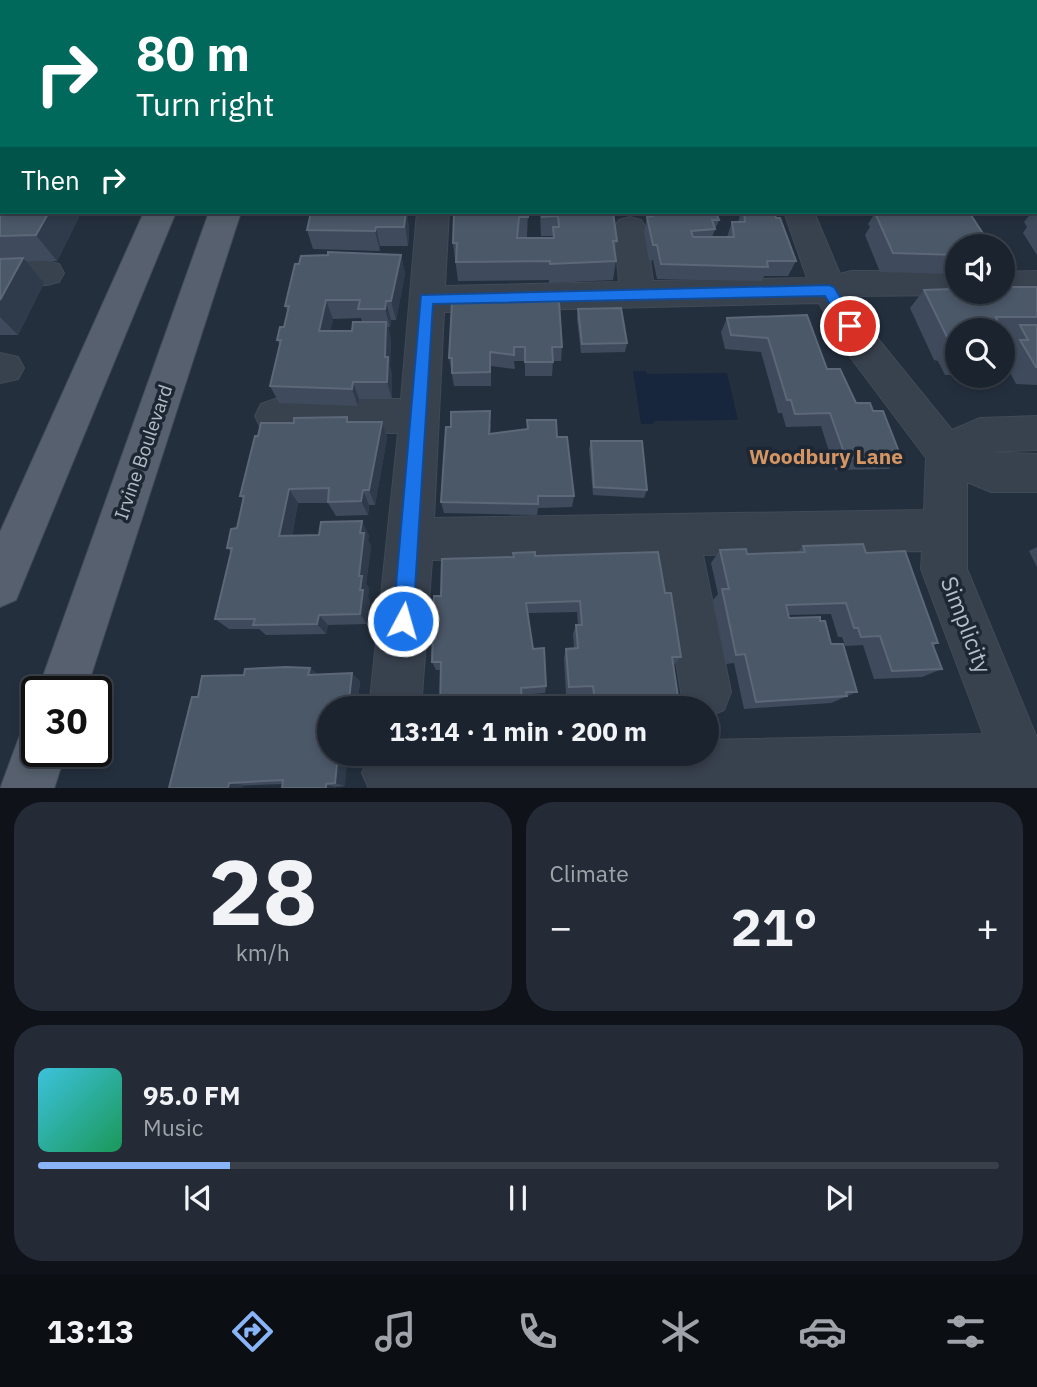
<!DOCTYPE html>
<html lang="en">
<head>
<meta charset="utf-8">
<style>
	body { margin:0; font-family:"IBM Plex Sans",sans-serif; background:#242b36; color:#f1f3f6; height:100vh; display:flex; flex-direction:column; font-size:26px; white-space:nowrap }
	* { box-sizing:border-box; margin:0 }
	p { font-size:23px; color:#a0a4aa }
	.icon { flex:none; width:38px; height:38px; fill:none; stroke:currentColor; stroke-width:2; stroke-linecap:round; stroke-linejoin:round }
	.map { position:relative; height:788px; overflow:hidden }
	.panel { display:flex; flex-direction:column; gap:14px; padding:14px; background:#0f1319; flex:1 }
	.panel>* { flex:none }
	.guide { position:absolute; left:0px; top:0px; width:1038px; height:214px; box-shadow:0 4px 10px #0003,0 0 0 2px #39404a; background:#00695c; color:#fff; overflow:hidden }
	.buttons { position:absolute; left:945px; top:234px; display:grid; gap:14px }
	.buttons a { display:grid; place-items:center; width:70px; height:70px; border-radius:50%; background:#1b232e; box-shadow:0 4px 10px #0003,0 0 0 2px #39404a; font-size:35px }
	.speed { position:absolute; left:21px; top:676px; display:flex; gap:14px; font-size:35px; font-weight:700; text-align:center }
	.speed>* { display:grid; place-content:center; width:91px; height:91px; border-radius:50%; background:#1b232e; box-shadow:0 4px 10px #0003,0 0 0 2px #39404a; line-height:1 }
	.speed .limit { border:4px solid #111; border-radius:10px; background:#fff; color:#111 }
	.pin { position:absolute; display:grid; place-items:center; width:60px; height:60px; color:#fff; margin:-30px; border:4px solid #fff; border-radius:50%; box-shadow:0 2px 7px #0007 }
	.me { position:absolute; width:77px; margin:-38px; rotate:6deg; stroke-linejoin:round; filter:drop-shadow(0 0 5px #0008) }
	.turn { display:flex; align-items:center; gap:24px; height:147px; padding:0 21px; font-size:32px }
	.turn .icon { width:91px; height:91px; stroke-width:2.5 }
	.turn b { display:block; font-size:49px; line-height:60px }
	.then { display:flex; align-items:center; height:66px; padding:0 21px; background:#0003; gap:14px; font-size:26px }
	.big { font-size:52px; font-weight:700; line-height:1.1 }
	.panel .widget { flex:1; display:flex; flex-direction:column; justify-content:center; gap:10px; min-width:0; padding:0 24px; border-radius:28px; background:#242b36 }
	.panel .dial { align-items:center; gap:0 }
	.dial b { font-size:91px; line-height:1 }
	.song { display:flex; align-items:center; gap:21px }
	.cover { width:84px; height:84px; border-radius:10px; background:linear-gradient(135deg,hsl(190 70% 55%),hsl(150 70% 35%)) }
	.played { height:7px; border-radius:4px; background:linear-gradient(90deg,#8ab4f8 20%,#39404a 20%) }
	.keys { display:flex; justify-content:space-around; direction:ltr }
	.heat { display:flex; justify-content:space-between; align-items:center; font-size:38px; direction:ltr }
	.panel .tiles { flex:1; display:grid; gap:14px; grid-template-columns:1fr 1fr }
	.widget:last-child { grid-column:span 2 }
	.trip { position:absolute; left:317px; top:696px; width:402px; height:70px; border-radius:35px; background:#1b232e; box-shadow:0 4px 10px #0003,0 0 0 2px #39404a; font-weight:700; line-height:70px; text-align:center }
	.dock { display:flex; height:112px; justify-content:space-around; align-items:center; background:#0b0e12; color:#a0a4aa }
	.dock .icon { width:49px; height:49px }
	.dock .active { color:#8ab4f8 }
	.dock b { font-size:32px; color:#f1f3f6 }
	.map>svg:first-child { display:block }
	.water { fill:#17263c }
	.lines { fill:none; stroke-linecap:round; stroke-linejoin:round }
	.minor-casing { stroke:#414a57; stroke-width:2 }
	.major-casing { stroke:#414a57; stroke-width:2 }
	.minor { fill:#38414e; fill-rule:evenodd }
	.major { fill:#56606e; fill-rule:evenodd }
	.wall { fill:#3f4b5c; fill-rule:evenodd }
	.shaded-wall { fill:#2f3b4b }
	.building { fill:#4b5868; stroke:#5c6777; stroke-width:2 }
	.route { fill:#1a73e8; stroke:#114b97; stroke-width:2 }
	.labels { text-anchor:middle; stroke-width:7; stroke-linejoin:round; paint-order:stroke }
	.street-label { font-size:19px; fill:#b4bcc9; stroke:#1d2633 }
	.neighbourhood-label { font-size:21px; font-weight:bold; fill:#d59563; stroke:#1d2633 }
	.near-street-label { font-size:23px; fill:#b4bcc9; stroke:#1d2633 }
</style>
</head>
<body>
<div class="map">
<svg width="1037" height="789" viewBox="0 0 1037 789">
	<rect width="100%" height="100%" fill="#242f3e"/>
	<path class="water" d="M633 371H646L647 374 727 373 738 420 654 421 653 424H641Z"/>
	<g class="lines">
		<g class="minor-casing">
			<path id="minor" d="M1005 0H1028L1029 2H1006Z
				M1036 35H1037V49H1036Z
				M0 49H2V65H0Z
				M0 179H2V199H0Z
				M417 212H449L445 286 619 282 614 228 619 220 630 217 641 220 646 228 653 281 807 278 784 212H814L840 274 851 271H957V292H968L957 295 850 296 874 334 952 430 980 418 1037 416V450L987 452 1037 454V492H991L967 482V569L1037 738V789H369L362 773 370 754H707V740L983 734 921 569 922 551 703 555 731 692 724 710 707 717V709H688L681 692 659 556 432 560 421 709H369L398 433H275L261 428 255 416 261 404 275 399H401ZM819 303 848 354 926 458 924 510 434 518 444 312Z
				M47 261 59 264 64 273 59 282 47 285 0 286V262Z
				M1037 271V297H1003L991 292H1003V272Z
				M0 353 18 357 24 368 18 379 0 383Z"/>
		</g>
		<g class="major-casing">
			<path id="major" d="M240 0H262L239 2Z
				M287 0H309V2H287Z
				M144 212H176L16 600 0 607V532Z
				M209 212H241L86 691 37 693Z
				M37 726V751H66L54 789H0L21 732Z"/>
		</g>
		<use href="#minor" class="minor"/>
		<use href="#major" class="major"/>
	</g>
	<path class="wall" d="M0 0H43L41 2H2V11H0Z
		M56 0H183L182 2H57Z
		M460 0H494L460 2Z
		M525 0H554V2H525Z
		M587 0H621L587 2Z
		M2 85V163H0V88Z
		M1036 104 1037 105V147H1036Z
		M1036 150H1037V255L1023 233 1027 227 1024 222 1031 213 1018 214 1017 212H1036Z
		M0 198 2 212H75L79 217 57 261H25L44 283 18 335H0Z
		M407 212 409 230 408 246H380V251L313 249 307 230Z
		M528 212 527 237H519V238H553V236H541L540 212H607L617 241 615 253 616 261 613 280 549 283V280L458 281 453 243Z
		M647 212H716L719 220 712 237H727L732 222H738L741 212H774L796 261 788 276H764L762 281 657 279 653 260 649 261 644 232 647 217Z
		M862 212H969L989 243 987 245 957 247V274L880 272 865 235 870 227 868 224 873 216H864Z
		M401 255 405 274 396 320H391L390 327H388L391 340 390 366 392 375V399H359L358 406 279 403 270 386 280 345 277 340 284 327 288 312 285 306ZM361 318 362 322 352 331H330L333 319Z
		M950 284 957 292 1037 287V385L1016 384 1003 359V357L1007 353 1003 343 1010 336H1003V338V331H957V375H945L938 361 934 360 910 308 924 290 946 289Z
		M529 302 562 347 561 361H553L552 376H525V361H514L515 369 491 366V386H454L449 358Z
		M578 309 627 343 625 352 581 353 577 319Z
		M727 318 827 369 856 403 873 411 901 457 889 469 835 470 821 426 786 427 782 413H778L761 352 725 349 721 332Z
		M527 420 557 437 574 496 572 507 538 508 537 515 444 513 441 502 491 424 490 434 527 429Z
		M349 422H382L387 438 375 505H369L368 515 336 516 328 503H298L292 536 369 535 368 540 371 546 366 584 369 588 368 597 370 601 367 624 328 625 326 634 266 635 259 629H229L215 619 231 552 227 548 237 528 243 499 240 496Z
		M591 441 647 490 644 498 593 495 589 449Z
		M803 546 866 553 938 643 933 646 942 669 922 677 874 679 863 645 845 646 842 637H838L831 614 788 615 789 618 820 621 857 692 831 703 744 709 734 663 726 664 713 600 718 594 711 563 720 550 747 554 796 553Z
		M1037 547V567L1029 551Z
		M535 556 665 593 681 657 674 665 679 703 672 709H591L590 694 566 695 564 658 566 649 574 648 573 634 576 625H578L577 612 528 613 533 649 546 686 545 693 521 695 522 709H440L441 670H436L432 662 441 596Z
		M318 675 360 681 357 709H329L345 786 336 787 283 784 169 788 198 697Z"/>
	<path class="shaded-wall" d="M29 0H43L41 2H30Z
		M49 212H75L79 217 57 261 36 235Z
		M403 212H407L409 230 408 246Z
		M376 227 380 246V251L375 231Z
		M401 255 405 274 396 320 391 301Z
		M23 258 44 283 18 335 0 317V300Z
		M326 300 333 319 327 349 319 331Z
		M386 301 391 320 390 327 385 309Z
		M386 322 391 340 390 366 392 375V399L387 382 385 357Z
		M353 382 359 399 358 406 352 389Z
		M382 422 387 438 375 505 369 490Z
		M289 489 298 503 290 549 279 536Z
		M363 490 369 505 368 515 361 501Z
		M362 521 369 535 368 540 371 546 366 584 369 588 368 597 370 601 367 624 360 614 359 576Z
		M319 615 328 625 326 634 317 624Z
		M310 668 320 676 308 675Z
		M352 673 360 681 357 709H348Z
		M338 754H348L345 786 335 783Z
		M229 783 244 785 243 788H228Z
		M326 784 336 787V788H326Z"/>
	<path class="building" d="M1036 69H1037V91H1036Z
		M2 85V136H0V88Z
		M1036 104 1037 105V131H1036Z
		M1036 150H1037V194H1036Z
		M2 195V212H49L36 235 0 236V198Z
		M311 212H406L404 227H376L375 231 307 230Z
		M459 212H528V217H519L517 238H554L553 227H559L558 216 542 217 541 212H613L617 241H613L616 261 550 264V261L456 262 457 243H453L454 214H459Z
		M652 212H716L719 220H712L715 229 691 231 693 237H734L732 222H745L744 212H774L776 218H780L796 261H767L768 267 661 264 657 245H653L647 217 653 216Z
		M883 212H969L989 243H986L988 247H957V255L893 253 876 215H885Z
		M328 252 401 255 391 301H386L385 309H358L360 300H326L319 331H352L353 322H386L385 357H388L387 382H353L352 389 270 386 281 340H277L280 327H284L289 306H285L295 264H299L301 256 328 255Z
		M23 258 0 300V259Z
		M950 284H957V292H1003V287H1037V317H996L1001 331H957V349L954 343H950L924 290 953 289Z
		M530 298 529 302H559L562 347H552L553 362H525V347H514V355L490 352V372L452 373V358H449L452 303Z
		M621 308 627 343 582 344 578 309Z
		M807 315 827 369H840L856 403H870L873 411H883L901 457 846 458 830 413 795 414 791 400H787L768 338 731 335 727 318Z
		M1020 325H1037V367H1036L1020 340H1028Z
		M490 411 489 434 528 429 527 420H556L557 437H567L574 496H538V504L441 502 446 427H451V412Z
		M347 417V422H382L369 490H363L361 501 328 502 329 488 289 489 279 536 319 535 321 522 362 521 360 533H364L359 576H362L360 590H363L360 614 319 615 317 624 253 625 255 619H215L232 548H227L231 529 237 528 244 496H240L255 436H258L261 423H294V418Z
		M591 441H642L647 490 594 487Z
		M863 544 866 553 905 551 938 643H932L942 669 892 671 880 636 861 637 858 628H854L846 603 786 605 789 618 820 617V621H825L831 644H843L857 692H846L847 696 756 702 745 654 736 655 722 589H729L720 550 746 549 747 554 805 552 803 546Z
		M535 552V556L658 552 665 593H671L681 657H672L679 703 595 702 593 686 569 687 566 649 578 648 576 625H582L580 601 526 603 533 649 544 648 546 686 521 688 522 705 440 708 441 662H432L434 596H441L442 559 514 557 513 553Z
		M286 667 310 668 308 675 352 673 348 709H329V754H338L335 783 326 784V788H282L283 780 229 783 228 788H169L192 697H198L202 676 244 675 245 669Z"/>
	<path class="route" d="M829 285 834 287 858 326 855 330H845L825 296 433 304 413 621 410 628 403 631 396 628 393 621 421 295Z"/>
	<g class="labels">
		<g class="street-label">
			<text transform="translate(143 452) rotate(-71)" y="7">Irvine Boulevard</text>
		</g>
		<g class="neighbourhood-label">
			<text x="826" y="464">Woodbury Lane</text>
		</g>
		<g class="near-street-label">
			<text transform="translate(966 625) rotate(69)" y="8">Simplicity</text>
		</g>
	</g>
</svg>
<div class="buttons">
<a><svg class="icon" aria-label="sound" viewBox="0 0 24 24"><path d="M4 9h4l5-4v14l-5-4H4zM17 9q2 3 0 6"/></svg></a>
<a><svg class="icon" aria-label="search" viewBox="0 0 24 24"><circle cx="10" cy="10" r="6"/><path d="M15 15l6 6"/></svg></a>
</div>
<div class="speed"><div class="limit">30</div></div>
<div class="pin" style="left:850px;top:326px;background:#d93025"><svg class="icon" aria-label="arrive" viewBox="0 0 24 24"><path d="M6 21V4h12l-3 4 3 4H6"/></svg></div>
<svg class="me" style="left:403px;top:621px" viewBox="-20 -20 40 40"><circle r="17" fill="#1a73e8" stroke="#fff" stroke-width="3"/><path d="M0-11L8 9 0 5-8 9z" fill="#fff"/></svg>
<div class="trip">13:14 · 1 min · 200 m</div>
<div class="guide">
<div class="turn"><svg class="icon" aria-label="right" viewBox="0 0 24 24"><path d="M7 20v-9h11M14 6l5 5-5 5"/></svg><div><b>80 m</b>Turn right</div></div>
<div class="then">Then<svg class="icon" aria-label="right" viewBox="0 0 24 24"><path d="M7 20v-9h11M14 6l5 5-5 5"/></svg></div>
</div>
</div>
<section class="panel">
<div class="tiles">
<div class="widget dial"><b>28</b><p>km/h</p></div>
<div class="widget"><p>Climate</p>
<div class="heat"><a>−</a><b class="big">21°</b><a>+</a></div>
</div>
<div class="widget">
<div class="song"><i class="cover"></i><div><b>95.0 FM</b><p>Music</p></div></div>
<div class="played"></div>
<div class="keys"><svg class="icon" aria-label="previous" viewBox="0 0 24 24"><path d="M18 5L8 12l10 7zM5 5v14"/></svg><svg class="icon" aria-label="pause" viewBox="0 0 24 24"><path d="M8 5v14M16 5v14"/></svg><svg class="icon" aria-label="next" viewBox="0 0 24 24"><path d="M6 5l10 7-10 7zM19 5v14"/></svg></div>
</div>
</div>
</section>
<nav class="dock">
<b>13:13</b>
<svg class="icon active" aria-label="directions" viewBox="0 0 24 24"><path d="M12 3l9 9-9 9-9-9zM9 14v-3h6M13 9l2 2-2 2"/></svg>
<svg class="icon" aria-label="music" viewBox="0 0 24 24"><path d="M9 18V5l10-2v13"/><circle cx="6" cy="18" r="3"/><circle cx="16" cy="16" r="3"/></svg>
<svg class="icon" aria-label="phone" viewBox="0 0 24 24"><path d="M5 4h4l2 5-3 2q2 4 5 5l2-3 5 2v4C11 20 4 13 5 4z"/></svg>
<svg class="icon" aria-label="climate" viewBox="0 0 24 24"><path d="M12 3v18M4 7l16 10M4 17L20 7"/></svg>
<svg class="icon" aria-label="car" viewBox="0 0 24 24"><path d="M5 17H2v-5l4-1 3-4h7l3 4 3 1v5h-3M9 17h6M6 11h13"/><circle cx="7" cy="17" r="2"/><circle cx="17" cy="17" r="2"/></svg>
<svg class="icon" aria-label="filters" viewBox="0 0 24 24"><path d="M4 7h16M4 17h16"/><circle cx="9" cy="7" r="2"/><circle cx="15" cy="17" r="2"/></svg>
</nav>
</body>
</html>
